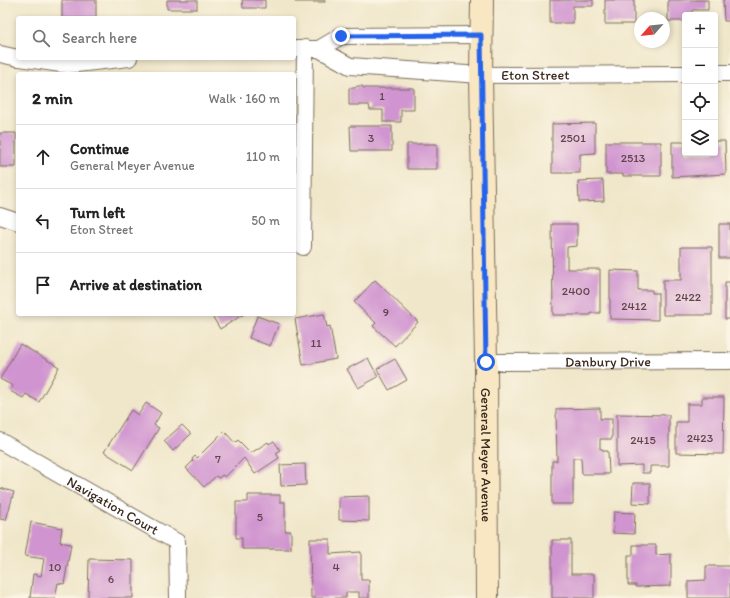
<!DOCTYPE html>
<html lang="en">
<head>
<meta charset="utf-8">
<style>
	body { margin:0; font-family:Itim,sans-serif; background:#f6f6f6; color:#222 }
	.controls { position:absolute; right:12px; top:12px; display:grid; overflow:hidden; border-radius:4px; box-shadow:0 2px 6px #0003 }
	.controls button { width:36px; height:36px; display:grid; place-items:center; padding:0; border:0; border-bottom:1px solid #e0e0e0; background:#fff; color:#222; font:20px sans-serif }
	.compass { position:absolute; left:634px; top:12px; width:36px; height:36px; border-radius:50%; background:#fff; box-shadow:0 2px 6px #0003; rotate:243deg }
	.stop { position:absolute; width:12px; height:12px; margin:-9px; border:3px solid #2563eb; border-radius:50%; background:#fff }
	.stop.end { background:#2563eb; border-color:#fff; box-shadow:0 1px 4px #0008 }
	.list { margin:0; padding:0; list-style:none }
	h2 { display:flex; justify-content:space-between; align-items:center; height:52px; margin:0; padding:0 16px; font-size:17px }
	h2 small { font-size:13px; font-weight:400; color:#767676 }
	.list li { display:grid; grid-template-columns:26px 1fr auto; gap:12px; align-items:center; box-sizing:border-box; height:64px; padding:0 16px; border-top:1px solid #e0e0e0 }
	.list b { display:block; font-size:15px; white-space:nowrap }
	.list p { margin:0; font-size:13px; white-space:nowrap; color:#767676 }
	.list em { font-size:13px; font-style:normal; color:#767676 }
	.icon { flex:none; width:22px; height:22px; fill:none; stroke:currentColor; stroke-width:2; stroke-linecap:round; stroke-linejoin:round }
	.map { position:relative; flex:none; width:730px; height:598px; overflow:hidden }
	.search { position:absolute; background:#fff; box-shadow:0 2px 6px #0003; left:16px; top:16px; width:280px; height:44px; display:flex; align-items:center; gap:10px; box-sizing:border-box; padding:0 14px; border-radius:4px; color:#767676; font-size:15px }
	.panel { position:absolute; background:#fff; box-shadow:0 2px 6px #0003; left:16px; top:72px; width:280px; height:244px; border-radius:4px }
	.map>svg:first-child { display:block }
	.building { fill:#d094d0 }
	.lines { fill:none; stroke-linecap:round; stroke-linejoin:round }
	.minor-casing { stroke:#7a6c5a; stroke-width:18 }
	.secondary-casing { stroke:#7a6c5a; stroke-width:24 }
	.minor { stroke:#fff; stroke-width:16 }
	.secondary { stroke:#f9e7c3; stroke-width:22 }
	.route { stroke:#2563eb; stroke-width:5 }
	.labels { text-anchor:middle; stroke-width:3; stroke-linejoin:round; paint-order:stroke }
	.number-label { font-size:12px; fill:#60444a }
	.street-label { font-size:14px; fill:#3b2a1e; stroke:#fcf5e5 }
</style>
</head>
<body>
<div class="map">
<svg width="730" height="598" viewBox="0 0 730 598">
	<rect width="100%" height="100%" fill="#fcf5e5"/>
	<filter id="ink" filterUnits="userSpaceOnUse"><feTurbulence type="fractalNoise" baseFrequency=".025" numOctaves="2"/><feDisplacementMap in="SourceGraphic" scale="8" xChannelSelector="R" yChannelSelector="G"/><feConvolveMatrix kernelMatrix="1 2 1 2 8 2 1 2 1" color-interpolation-filters="sRGB"/></filter>
	<filter id="wash" filterUnits="userSpaceOnUse"><feTurbulence type="fractalNoise" baseFrequency=".012" numOctaves="4" result="noise"/><feDisplacementMap in="SourceGraphic" scale="16" xChannelSelector="R" yChannelSelector="G"/><feGaussianBlur stdDeviation="0.9" result="paint"/><feColorMatrix in="noise" values="0 0 0 0 0 0 0 0 0 0 0 0 0 0 0 0 0 1.4 0 .05"/><feComposite in="paint" operator="in"/></filter>
	<g filter="url(#wash)">
		<rect width="100%" height="100%" fill="#f0e7ca"/>
		<g id="blocks">
			<!-- building -->
			<path class="building" d="M 62,0 L 96,0 L 96,18 L 62,18 Z
				M 167,0 L 197,0 L 197,9 L 167,9 Z
				M 242,0 L 265,0 L 265,8 L 243,8 Z
				M 295,0 L 325,0 L 325,2 L 295,2 Z
				M 550,0 L 593,0 L 593,6 L 573,6 L 573,23 L 550,23 Z
				M 605,0 L 634,0 L 634,24 L 605,24 Z
				M 668,0 L 708,0 L 708,10 L 692,10 L 692,15 L 685,15 L 685,21 L 668,21 Z
				M 723,0 L 730,0 L 730,21 L 724,21 Z
				M 357,86 L 362,86 L 364,88 L 414,88 L 414,110 L 401,110 L 401,122 L 383,122 L 383,110 L 370,110 L 369,105 L 349,105 L 349,88 L 355,88 Z
				M 595,123 L 595,153 L 580,154 L 580,173 L 552,173 L 552,124 Z
				M 350,126 L 392,126 L 392,151 L 351,151 Z
				M 0,133 L 16,133 L 16,167 L 0,167 Z
				M 715,141 L 725,141 L 726,174 L 672,177 L 672,142 L 685,142 L 685,153 L 715,153 Z
				M 606,142 L 661,142 L 661,176 L 623,176 L 623,174 L 606,174 Z
				M 407,144 L 437,144 L 437,169 L 407,169 Z
				M 603,180 L 604,201 L 579,202 L 578,181 Z
				M 552,224 L 577,224 L 577,246 L 567,247 L 567,269 L 600,269 L 600,313 L 591,313 L 591,315 L 553,315 Z
				M 719,224 L 730,224 L 730,258 L 719,258 Z
				M 681,247 L 712,247 L 712,315 L 663,315 L 663,280 L 681,280 Z
				M 610,270 L 638,271 L 638,290 L 652,290 L 652,293 L 658,293 L 658,320 L 610,319 Z
				M 375,280 L 418,322 L 395,346 L 373,326 L 376,323 L 354,302 Z
				M 725,282 L 730,282 L 730,319 L 725,319 Z
				M 211,314 L 244,314 L 220,329 Z
				M 324,314 L 327,327 L 330,326 L 336,359 L 303,365 L 295,319 Z
				M 257,316 L 279,324 L 270,346 L 249,338 Z
				M 20,344 L 59,367 L 39,402 L 26,394 L 23,398 L 10,391 L 13,386 L 0,379 Z
				M 368,358 L 378,377 L 358,388 L 347,369 Z
				M 395,359 L 407,380 L 389,390 L 377,369 Z
				M 702,397 L 724,397 L 723,454 L 676,453 L 676,422 L 687,422 L 687,404 L 702,404 Z
				M 146,403 L 161,413 L 154,425 L 159,428 L 133,470 L 104,452 L 131,410 L 138,415 Z
				M 600,408 L 600,419 L 612,419 L 612,439 L 600,439 L 600,449 L 603,449 L 603,451 L 608,451 L 609,474 L 582,474 L 581,458 L 573,458 L 573,504 L 552,504 L 552,461 L 557,461 L 556,409 Z
				M 617,414 L 669,415 L 669,466 L 650,466 L 650,473 L 642,473 L 642,465 L 617,466 Z
				M 182,425 L 191,434 L 173,451 L 164,441 Z
				M 224,431 L 235,443 L 238,440 L 251,453 L 268,442 L 269,444 L 274,441 L 280,450 L 276,453 L 279,458 L 255,474 L 244,458 L 225,477 L 222,475 L 219,478 L 216,476 L 204,487 L 186,468 L 193,461 L 192,459 L 195,456 L 197,458 Z
				M 305,464 L 306,485 L 281,486 L 280,465 Z
				M 633,483 L 650,483 L 650,504 L 632,503 Z
				M 0,488 L 14,492 L 6,520 L 0,519 Z
				M 248,495 L 280,495 L 280,502 L 285,502 L 285,531 L 291,531 L 291,549 L 242,549 L 242,538 L 236,538 L 236,502 L 248,502 Z
				M 369,496 L 369,521 L 339,520 L 339,497 Z
				M 614,512 L 635,513 L 634,534 L 613,533 Z
				M 31,522 L 62,528 L 60,542 L 71,544 L 64,584 L 58,583 L 55,598 L 30,598 L 33,574 L 41,576 L 44,559 L 25,556 Z
				M 310,539 L 330,539 L 330,554 L 361,552 L 361,580 L 369,580 L 369,598 L 359,598 L 359,592 L 346,592 L 346,598 L 311,598 Z
				M 552,540 L 571,540 L 571,574 L 594,574 L 594,598 L 552,598 Z
				M 633,545 L 656,545 L 656,555 L 671,554 L 671,586 L 636,587 L 636,585 L 628,585 L 628,555 L 633,555 Z
				M 89,559 L 133,560 L 133,598 L 88,598 Z
				M 706,566 L 730,566 L 730,598 L 688,598 L 688,581 L 706,580 Z"/>
		</g>
	</g>
	<g filter="url(#ink)">
		<use href="#blocks" fill-opacity="0" stroke="#7a6c5a" stroke-width="1"/>
		<g class="lines">
			<defs>
				<g id="minor">
					<path id="s1" d="M 294,49 L 319,49 L 350,66 L 481,75 L 685,74"/>
					<path d="M 319,49 L 341,36 L 481,35"/>
					<path d="M 0,54 L 18,58"/>
					<path d="M 20,58 L 68,65 L 129,58"/>
					<path d="M 715,73 L 730,73"/>
					<path d="M 0,216 L 18,222"/>
					<path d="M 303,247 L 305,48"/>
					<path id="s2" d="M 486,362 L 730,361"/>
					<path id="s3" d="M 0,441 L 177,542 L 178,598"/>
				</g>
				<g id="secondary">
					<path id="s4" d="M 482,0 L 481,75 L 486,362 L 487,598"/>
				</g>
			</defs>
			<!-- minor casing -->
			<use href="#minor" class="minor-casing"/>
			<!-- secondary casing -->
			<use href="#secondary" class="secondary-casing"/>
			<!-- minor -->
			<use href="#minor" class="minor"/>
			<!-- secondary -->
			<use href="#secondary" class="secondary"/>
		</g>
	</g>
	<g class="lines" filter="url(#ink)">
		<!-- route -->
		<path class="route" d="M 341,36 L 481,35 L 486,362"/>
	</g>
	<g class="labels">
		<!-- number labels -->
		<g class="number-label">
			<text x="382" y="100">1</text>
			<text x="371" y="142">3</text>
			<text x="573" y="142">2501</text>
			<text x="633" y="162">2513</text>
			<text x="576" y="295">2400</text>
			<text x="688" y="301">2422</text>
			<text x="634" y="310">2412</text>
			<text x="386" y="316">9</text>
			<text x="316" y="347">11</text>
			<text x="700" y="442">2423</text>
			<text x="643" y="444">2415</text>
			<text x="218" y="463">7</text>
			<text x="260" y="521">5</text>
			<text x="55" y="571">10</text>
			<text x="336" y="571">4</text>
			<text x="111" y="583">6</text>
		</g>
		<!-- street labels -->
		<g class="street-label">
			<text dy="5" stroke="none"><textPath href="#s1" startOffset="246">Eton Street</textPath></text>
			<text dy="5" stroke="none"><textPath href="#s2" startOffset="122">Danbury Drive</textPath></text>
			<text dy="5" stroke="none"><textPath href="#s4" startOffset="455">General Meyer Avenue</textPath></text>
			<text dy="5" stroke="none"><textPath href="#s3" startOffset="130">Navigation Court</textPath></text>
		</g>
	</g>
</svg>
<div class="controls">
<button>+</button>
<button>−</button>
<button><svg class="icon" aria-label="locate" viewBox="0 0 24 24"><circle cx="12" cy="12" r="6"/><path d="M12 2v4M12 18v4M2 12h4M18 12h4"/></svg></button>
<button><svg class="icon" aria-label="layers" viewBox="0 0 24 24"><path d="M12 4l9 5-9 5-9-5zM3 14l9 5 9-5"/></svg></button>
</div>
<svg class="compass" viewBox="-18 -18 36 36"><path d="M0-13l5 13h-10z" fill="#e53935"/><path d="M0 13l5-13h-10z" fill="#767676"/></svg>
<div class="stop" style="left:486px;top:362px"></div>
<div class="stop end" style="left:341px;top:36px"></div>
<div class="search"><svg class="icon" aria-label="search" viewBox="0 0 24 24"><circle cx="10" cy="10" r="6"/><path d="M15 15l6 6"/></svg>Search here</div>
<section class="panel">
<h2>2 min<small>Walk · 160 m</small></h2>
<ul class="list">
<li><svg class="icon" aria-label="ahead" viewBox="0 0 24 24"><path d="M12 20V5M6 11l6-6 6 6"/></svg><div><b>Continue</b><p>General Meyer Avenue</p></div><em>110 m</em></li>
<li><svg class="icon" aria-label="left" viewBox="0 0 24 24"><path d="M17 20v-9H6M10 6l-5 5 5 5"/></svg><div><b>Turn left</b><p>Eton Street</p></div><em>50 m</em></li>
<li><svg class="icon" aria-label="arrive" viewBox="0 0 24 24"><path d="M6 21V4h12l-3 4 3 4H6"/></svg><div><b>Arrive at destination</b></div></li>
</ul>
</section>
</div>
</body>
</html>
